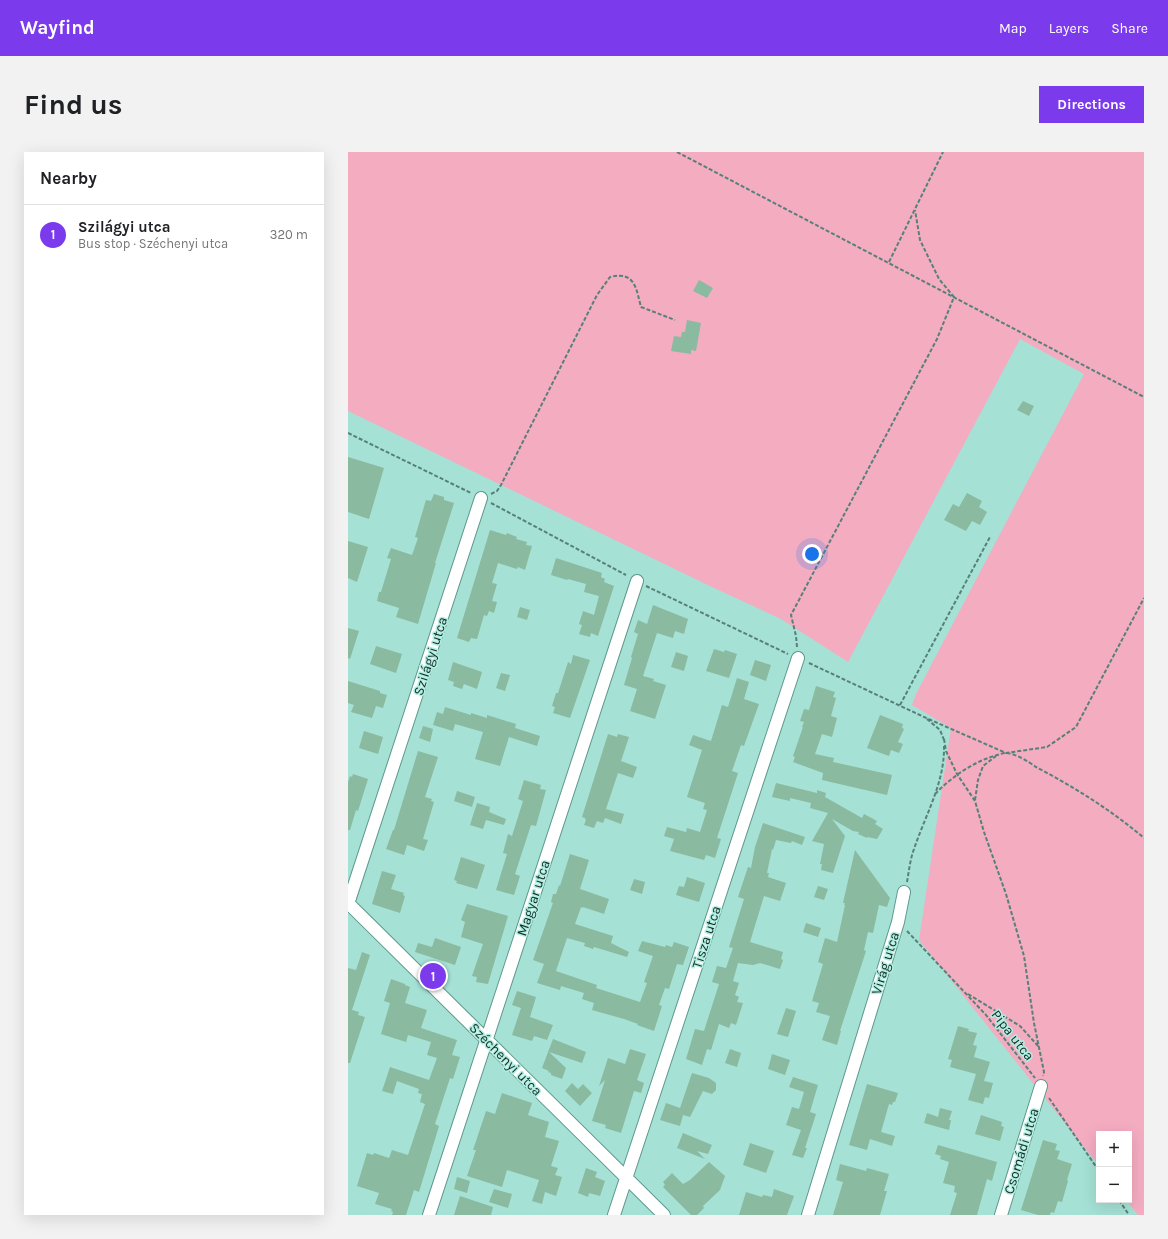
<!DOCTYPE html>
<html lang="en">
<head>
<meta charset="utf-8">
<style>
	body { margin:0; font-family:Karla,sans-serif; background:#f2f2f2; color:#202124 }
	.controls { position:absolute; right:12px; bottom:12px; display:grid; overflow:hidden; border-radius:0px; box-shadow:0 4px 16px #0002 }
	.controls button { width:36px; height:36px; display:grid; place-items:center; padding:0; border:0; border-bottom:1px solid #e0e0e0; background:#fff; color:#202124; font:20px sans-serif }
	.you { position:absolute; left:464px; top:402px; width:14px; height:14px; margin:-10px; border:3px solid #fff; border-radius:50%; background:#1a73e8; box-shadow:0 0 0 6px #1a73e833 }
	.badge { display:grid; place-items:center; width:26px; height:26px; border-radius:50%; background:#7c3aed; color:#fff; font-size:13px; font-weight:700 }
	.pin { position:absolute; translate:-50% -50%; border:2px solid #fff; box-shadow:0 1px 4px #0006 }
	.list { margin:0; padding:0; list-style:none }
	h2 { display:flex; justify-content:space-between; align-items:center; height:52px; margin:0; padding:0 16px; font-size:17px }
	h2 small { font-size:13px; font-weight:400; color:#757577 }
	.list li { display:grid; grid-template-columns:26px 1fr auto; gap:12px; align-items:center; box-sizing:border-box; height:60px; padding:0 16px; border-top:1px solid #e0e0e0 }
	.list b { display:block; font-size:15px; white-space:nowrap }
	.list p { margin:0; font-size:13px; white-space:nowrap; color:#757577 }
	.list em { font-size:13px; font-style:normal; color:#757577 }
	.map { position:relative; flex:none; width:796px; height:1063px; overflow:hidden; border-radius:0px }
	header { display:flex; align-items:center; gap:24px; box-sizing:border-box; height:56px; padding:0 20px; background:#7c3aed; color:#fff }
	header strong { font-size:19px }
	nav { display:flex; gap:22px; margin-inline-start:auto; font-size:14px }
	.intro { display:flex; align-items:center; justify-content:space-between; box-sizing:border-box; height:96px; padding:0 24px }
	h1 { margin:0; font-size:28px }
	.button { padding:10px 18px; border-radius:0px; background:#7c3aed; color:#fff; font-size:14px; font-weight:700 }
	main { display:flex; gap:24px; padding:0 24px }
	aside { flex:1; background:#fff; border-radius:0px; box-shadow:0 4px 16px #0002 }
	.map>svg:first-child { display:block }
	.green { fill:#f4acc1 }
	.building { fill:#8abaa0 }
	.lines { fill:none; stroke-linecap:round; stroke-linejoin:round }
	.minor-casing { stroke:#5e988d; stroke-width:14 }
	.path { stroke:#588079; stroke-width:2; stroke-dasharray:4 2; stroke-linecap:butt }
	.minor { stroke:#fff; stroke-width:12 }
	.labels { text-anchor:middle; stroke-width:3; stroke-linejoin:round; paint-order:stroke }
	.street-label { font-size:14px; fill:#142c28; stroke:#b2efe2 }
</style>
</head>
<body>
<header>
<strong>Wayfind</strong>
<nav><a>Map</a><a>Layers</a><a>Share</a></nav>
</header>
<div class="intro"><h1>Find us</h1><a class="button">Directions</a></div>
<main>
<aside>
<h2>Nearby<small></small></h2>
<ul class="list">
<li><span class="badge">1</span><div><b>Szilágyi utca</b><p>Bus stop · Széchenyi utca</p></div><em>320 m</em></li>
</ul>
</aside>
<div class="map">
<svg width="796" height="1063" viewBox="0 0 796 1063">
	<rect width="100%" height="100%" fill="#a5e1d5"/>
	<!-- green -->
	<path class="green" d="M 0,0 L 796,0 L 796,1063 L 790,1063 L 778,1048 L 781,1048 L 781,982 L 751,982 L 751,1014 L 571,788 L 603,576 L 564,553 L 568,542 L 736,222 L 672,187 L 500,510 L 433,467 L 364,435 L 0,259 Z"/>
	<!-- building -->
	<path class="building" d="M 351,128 L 365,136 L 359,146 L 345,139 Z
		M 339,168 L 353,171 L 348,199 L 343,198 L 343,202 L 323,199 L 326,184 L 333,185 L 334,180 L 337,180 Z
		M 675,249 L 686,254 L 681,264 L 669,258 Z
		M 0,305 L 36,316 L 21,367 L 0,360 Z
		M 619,341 L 634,349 L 631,355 L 639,360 L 632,373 L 624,369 L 618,379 L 596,368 L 605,352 L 611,355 Z
		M 86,342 L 96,345 L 96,348 L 106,351 L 87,411 L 88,411 L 70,472 L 48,465 L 51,456 L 29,449 L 31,440 L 33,440 L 43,407 L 39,406 L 43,396 L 64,403 L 70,386 L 67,385 L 78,348 L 83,349 Z
		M 142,378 L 158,383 L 159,381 L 169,385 L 168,387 L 179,390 L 178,393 L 184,394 L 177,418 L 170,415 L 169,417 L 150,411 L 144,431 L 149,432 L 144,449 L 149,450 L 146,461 L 141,459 L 139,464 L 136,463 L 129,487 L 123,486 L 121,490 L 109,486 Z
		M 0,389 L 20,395 L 9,430 L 0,426 Z
		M 208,406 L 254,421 L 253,425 L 257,427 L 256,430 L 266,434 L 250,484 L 243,481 L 242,485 L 231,482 L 234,473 L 231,472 L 235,459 L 246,463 L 251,444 L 236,440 L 238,432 L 220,427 L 219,428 L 203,423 Z
		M 305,453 L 340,467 L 336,482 L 327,479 L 325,486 L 309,481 L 295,524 L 306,527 L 305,529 L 318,533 L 307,567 L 282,559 L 289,537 L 276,533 L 284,506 L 283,505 L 290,482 L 286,480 L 290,468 L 299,472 Z
		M 172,455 L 182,458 L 179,468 L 169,465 Z
		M 0,476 L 11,479 L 2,507 L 0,506 Z
		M 28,494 L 54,502 L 48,521 L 22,512 Z
		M 366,497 L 376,500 L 377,498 L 389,502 L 381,526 L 358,519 Z
		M 328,500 L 340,504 L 336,519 L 323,515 Z
		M 225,503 L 242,508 L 222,566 L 205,561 L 207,555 L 204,554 L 208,541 L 210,541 L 220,510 L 223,512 Z
		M 407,508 L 423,513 L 418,529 L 402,523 Z
		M 105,510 L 134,520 L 129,537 L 116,532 L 114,537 L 105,534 L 106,530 L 100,528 Z
		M 153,521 L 162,523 L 157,539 L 148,536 Z
		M 389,526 L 401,530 L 396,547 L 411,552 L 396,594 L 393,593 L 384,619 L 390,621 L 369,686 L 373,687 L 367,706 L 358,703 L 356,708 L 322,699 L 326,687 L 316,684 L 319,675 L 338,680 L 339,676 L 352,680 L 359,658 L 355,657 L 357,651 L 339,645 L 354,598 L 341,593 L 345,583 L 363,589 L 374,553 L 380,555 Z
		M 0,529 L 32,539 L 32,541 L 39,543 L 35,556 L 28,554 L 24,566 L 3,560 L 6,553 L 0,551 Z
		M 468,534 L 487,540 L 485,545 L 488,546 L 483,564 L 489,566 L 484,585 L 474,582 L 467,602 L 486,606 L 485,610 L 544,623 L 539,643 L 474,628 L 475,621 L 445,610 L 447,605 L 445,604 L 455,575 L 454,575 L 456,570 L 452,569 L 456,557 L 461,558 Z
		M 97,555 L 123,563 L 123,561 L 139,566 L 139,563 L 168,572 L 167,576 L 192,584 L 189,594 L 161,585 L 152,614 L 127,607 L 135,580 L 107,572 L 105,579 L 85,573 L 89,560 L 95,562 Z
		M 532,563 L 555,572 L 554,576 L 556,577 L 550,590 L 555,592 L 551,601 L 543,598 L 541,604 L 519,596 Z
		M 75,574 L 85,577 L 82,590 L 71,586 Z
		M 16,579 L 35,585 L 30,602 L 11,596 Z
		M 260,582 L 269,585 L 270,582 L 281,585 L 273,609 L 289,615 L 285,626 L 270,621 L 258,657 L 276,662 L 273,672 L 257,666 L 255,671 L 249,669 L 246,676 L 236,673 L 238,668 L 237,667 L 237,666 L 234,665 Z
		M 70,599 L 90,605 L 77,645 L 84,647 L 83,649 L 86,650 L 75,687 L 80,688 L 76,699 L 59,693 L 56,703 L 38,697 L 45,678 L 46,678 Z
		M 5,622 L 20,627 L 10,659 L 8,658 L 2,678 L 0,678 L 0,630 L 2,624 L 4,625 Z
		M 176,628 L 193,633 L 192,637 L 198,638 L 188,674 L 183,673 L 167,722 L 172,724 L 166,743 L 148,738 L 159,702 L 155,701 L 160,682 L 164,684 L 175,649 L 170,647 Z
		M 428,631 L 469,641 L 469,638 L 478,641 L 477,645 L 514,666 L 516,662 L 529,669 L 527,672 L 535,677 L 529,687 L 519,685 L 519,686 L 510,682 L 511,680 L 505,679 L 484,667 L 497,684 L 485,721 L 473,718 L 474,712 L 472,712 L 476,692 L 464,689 L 480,661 L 462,656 L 463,651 L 442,646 L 442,649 L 424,645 Z
		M 109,639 L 127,645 L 124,655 L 106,649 Z
		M 129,651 L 142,655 L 141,660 L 158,667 L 156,673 L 138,668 L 135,677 L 122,673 Z
		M 415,671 L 457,685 L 454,693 L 444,689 L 443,691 L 428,688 L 425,698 L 424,697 L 419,721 L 421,721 L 420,725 L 438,731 L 432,749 L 416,744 L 402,790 L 435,800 L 433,807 L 435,808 L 432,817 L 412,811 L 405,813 L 390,811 L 385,829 L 391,831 L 387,843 L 391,845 L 389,850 L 395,851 L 388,873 L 383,871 L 381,876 L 371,872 L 363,898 L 359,897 L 354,913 L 338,907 L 347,877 L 356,879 L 371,832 L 364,830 L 369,814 L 378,816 L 385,796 L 381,795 L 396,747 L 390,745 L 400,715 L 403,716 L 407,695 Z
		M 507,698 L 542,746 L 539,755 L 531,753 L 525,781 L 520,780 L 516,798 L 518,799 L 492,879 L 493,879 L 489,893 L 474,888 L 482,864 L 468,860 L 471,851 L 464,849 L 475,812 L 470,810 L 477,786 L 489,790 L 497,753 L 496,753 L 497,751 L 495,751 Z
		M 222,702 L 241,708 L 232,737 L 261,747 L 256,762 L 235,755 L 235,756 L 233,755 L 227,772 L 265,784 L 263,791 L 281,800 L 279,805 L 246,795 L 245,797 L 236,794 L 237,791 L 219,786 L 208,819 L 249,833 L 248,836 L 292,850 L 299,831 L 296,830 L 305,804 L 290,799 L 294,789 L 317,795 L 318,793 L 324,795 L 326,790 L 341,795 L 335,813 L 329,812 L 321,837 L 317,836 L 311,853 L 314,854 L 306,879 L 289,873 L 290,872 L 276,867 L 244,858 L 246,851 L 234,847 L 236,841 L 213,834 L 212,838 L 189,831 L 196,812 L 185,808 L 205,751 L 203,750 L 205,742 L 208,742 L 211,733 L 212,734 Z
		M 113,705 L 137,713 L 129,737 L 108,731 L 109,729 L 106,728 Z
		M 34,719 L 48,723 L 43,737 L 56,741 L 55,743 L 57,744 L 52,761 L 24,752 Z
		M 339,725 L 357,731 L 351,750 L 328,743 L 331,734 L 336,735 Z
		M 286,727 L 297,730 L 294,742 L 282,738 Z
		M 470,734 L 480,737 L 476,748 L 466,745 Z
		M 119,752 L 160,764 L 140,832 L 128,830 L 129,825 L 124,824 L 135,792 L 113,785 L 117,770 L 113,768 Z
		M 458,771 L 473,776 L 470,785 L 455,780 Z
		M 87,786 L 113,795 L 107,813 L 67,800 L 70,791 L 84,795 Z
		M 14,800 L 22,803 L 4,858 L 11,860 L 10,863 L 17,865 L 2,911 L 0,911 L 0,816 L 8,818 Z
		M 43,827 L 57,832 L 57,833 L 62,835 L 57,851 L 79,858 L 73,876 L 109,888 L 104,903 L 112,905 L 105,927 L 102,926 L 87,972 L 91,974 L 71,1040 L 66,1038 L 58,1063 L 44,1063 L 45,1060 L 43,1059 L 44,1057 L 27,1052 L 31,1041 L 9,1034 L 19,1001 L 25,1003 L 26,1001 L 41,1006 L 44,998 L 60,1003 L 77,952 L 72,950 L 74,942 L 70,941 L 71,937 L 49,929 L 45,942 L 34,939 L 42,915 L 81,928 L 89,906 L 79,903 L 83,890 L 60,883 L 58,890 L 33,882 L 42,851 L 36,849 Z
		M 169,839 L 188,845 L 182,865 L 205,873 L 199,888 L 186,884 L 184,889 L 164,883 L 173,856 L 164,853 Z
		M 438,856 L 448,859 L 440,885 L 429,882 Z
		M 610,874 L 621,877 L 620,879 L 629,881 L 625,893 L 629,894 L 626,905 L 642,910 L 636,929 L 645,931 L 641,946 L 637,945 L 635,952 L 620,948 L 628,922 L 602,915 L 604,908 L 600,907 Z
		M 205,887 L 238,900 L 234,911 L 201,900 L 218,916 L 214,927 L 203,923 L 203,921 L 200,920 L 201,919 L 194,916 Z
		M 282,897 L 298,902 L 289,928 L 296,931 L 293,941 L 286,939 L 273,981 L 257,976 L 258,973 L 244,969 L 257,928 L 251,934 L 260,906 L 277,912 Z
		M 382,897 L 393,901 L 389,915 L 377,911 Z
		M 424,902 L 442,908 L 437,923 L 420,917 Z
		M 344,921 L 361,926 L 368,931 L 368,938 L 364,942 L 355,939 L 342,965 L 335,963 L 332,974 L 312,968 L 318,951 L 332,956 Z
		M 445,925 L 470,933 L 462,960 L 468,962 L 457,996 L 459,996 L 455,1006 L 444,1003 L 453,978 L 438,973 L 444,955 L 451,957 L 456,940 L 441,935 Z
		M 224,931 L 230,937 L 235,932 L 244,941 L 232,954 L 217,939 Z
		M 519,932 L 550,941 L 547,950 L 545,950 L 544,953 L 541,952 L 533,980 L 547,984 L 544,994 L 522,987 L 519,998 L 501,993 Z
		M 154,941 L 184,951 L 180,963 L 201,970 L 197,985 L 211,989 L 203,1014 L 210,1016 L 207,1023 L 214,1025 L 208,1044 L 197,1040 L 194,1052 L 184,1049 L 191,1028 L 159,1018 L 154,1035 L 119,1024 L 128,998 L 125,998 L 138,959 L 147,962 Z
		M 592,956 L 604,959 L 601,968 L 603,968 L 601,978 L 576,971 L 579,961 L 590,965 Z
		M 633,963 L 654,970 L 653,974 L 656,975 L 652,989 L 627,982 Z
		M 335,981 L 364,993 L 360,1002 L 349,999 L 357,1007 L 329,996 Z
		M 695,988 L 709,992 L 707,998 L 712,999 L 709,1007 L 724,1012 L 719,1028 L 720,1029 L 714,1050 L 710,1049 L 706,1061 L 703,1060 L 702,1063 L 690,1063 L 673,1058 Z
		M 402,991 L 426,999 L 418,1021 L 395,1013 Z
		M 590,993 L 649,1010 L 644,1029 L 639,1027 L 629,1063 L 602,1063 L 609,1041 L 606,1040 L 607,1034 L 595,1031 L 601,1010 L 592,1007 L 593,1004 L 587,1002 Z
		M 361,1010 L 377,1024 L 372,1038 L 355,1054 L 356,1056 L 349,1063 L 343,1063 L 315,1035 L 317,1033 L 315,1030 L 324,1021 L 335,1032 L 342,1028 Z
		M 492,1012 L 518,1019 L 519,1016 L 541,1022 L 536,1039 L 539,1039 L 532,1063 L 485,1063 L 495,1030 L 488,1028 Z
		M 238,1016 L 249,1020 L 247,1025 L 257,1029 L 252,1044 L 241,1041 L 240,1045 L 230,1041 Z
		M 109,1025 L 122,1029 L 119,1041 L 106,1037 Z
		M 146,1037 L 164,1042 L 160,1056 L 141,1050 Z
		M 426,1037 L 446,1044 L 439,1063 L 391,1063 L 398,1040 L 414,1045 L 415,1043 L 424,1045 Z
		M 112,1044 L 145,1055 L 143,1063 L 106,1063 Z"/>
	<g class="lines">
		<defs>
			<path id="minor" d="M 0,751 L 316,1063
				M 0,752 L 133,346
				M 81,1063 L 289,429
				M 266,1063 L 450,506
				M 460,1063 L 550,770 L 556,740
				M 653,1063 L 693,934"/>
		</defs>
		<!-- minor casing -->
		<use href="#minor" class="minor-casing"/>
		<!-- path -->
		<path class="path" d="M 329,0 L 796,245
			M 541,110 L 595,0
			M 0,281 L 123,341
			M 143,342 L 149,339 L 153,333 L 249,143 L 262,125 C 287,119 288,136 293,155 L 327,168
			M 143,351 L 278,423
			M 298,434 L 440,502
			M 449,495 L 448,484 L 443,463 L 589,187 L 606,145 L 591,127 L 572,88 L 567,58
			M 461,511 L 576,565 L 658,601 L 699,595 L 728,575 L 796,446
			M 552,553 L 642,385
			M 579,567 L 592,578 L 596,588
			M 596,587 L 598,599 L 609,622 L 627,649 L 636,680 L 658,742 L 676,804 L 686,871 L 696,920 L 695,924
			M 587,642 C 604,625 623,611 646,604 C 650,603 654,601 658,601 C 667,601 681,610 688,615 C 726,635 763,658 796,686
			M 627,648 L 630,628 L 635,614 L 648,604
			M 559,730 C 561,719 562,708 566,697 C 577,664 597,630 596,594
			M 559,779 L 638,863 L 687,926
			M 620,842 L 672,874 L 691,895
			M 701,946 L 751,1019
			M 771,1048 L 781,1063"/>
		<!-- minor -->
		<use href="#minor" class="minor"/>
	</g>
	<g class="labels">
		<!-- street labels -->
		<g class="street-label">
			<text transform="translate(82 504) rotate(-72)" y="5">Szilágyi utca</text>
			<text transform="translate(185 746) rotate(-72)" y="5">Magyar utca</text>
			<text transform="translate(358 785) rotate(-72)" y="5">Tisza utca</text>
			<text transform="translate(537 811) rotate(-73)" y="5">Virág utca</text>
			<text transform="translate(665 883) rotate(52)" y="5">Pipa utca</text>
			<text transform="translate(158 907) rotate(45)" y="5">Széchenyi utca</text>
			<text transform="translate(673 999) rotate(-73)" y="5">Csomádi utca</text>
		</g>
	</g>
</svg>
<div class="controls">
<button>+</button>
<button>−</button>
</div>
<div class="you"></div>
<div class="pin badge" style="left:85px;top:824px">1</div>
</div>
</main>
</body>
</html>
